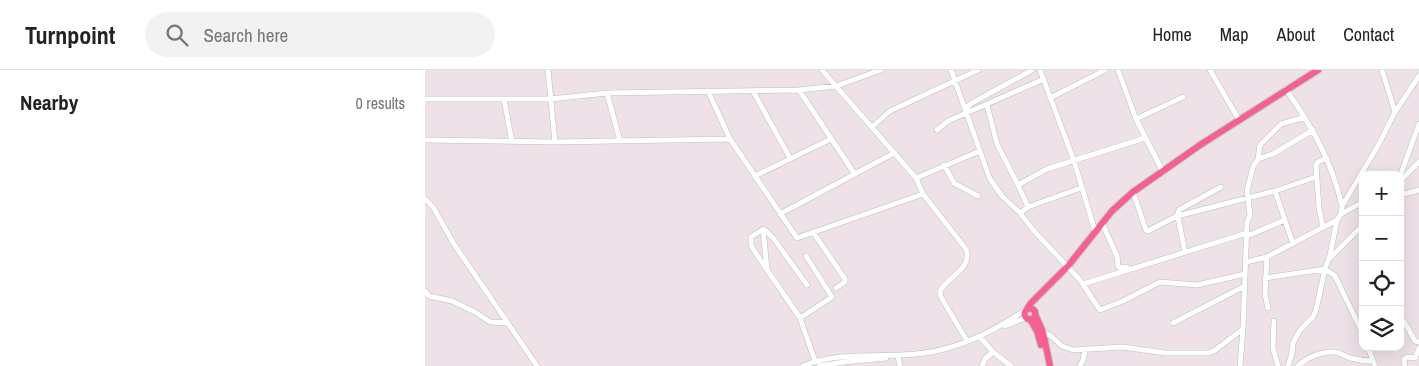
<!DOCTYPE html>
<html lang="en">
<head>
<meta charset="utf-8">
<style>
	body { margin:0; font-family:"Archivo Narrow",sans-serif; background:#f2f2f2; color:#222 }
	.controls { position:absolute; right:15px; bottom:15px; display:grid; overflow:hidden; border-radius:10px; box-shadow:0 5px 20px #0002 }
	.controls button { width:45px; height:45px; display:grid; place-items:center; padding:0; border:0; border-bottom:1px solid #e0e0e0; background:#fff; color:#222; font:25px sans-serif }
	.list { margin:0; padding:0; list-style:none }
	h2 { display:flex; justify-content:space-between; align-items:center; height:65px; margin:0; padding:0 20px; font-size:21px }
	h2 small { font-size:16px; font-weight:400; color:#767676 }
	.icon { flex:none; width:28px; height:28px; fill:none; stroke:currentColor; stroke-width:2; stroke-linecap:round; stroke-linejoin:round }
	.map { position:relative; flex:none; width:994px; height:296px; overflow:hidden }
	header { display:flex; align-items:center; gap:30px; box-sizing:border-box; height:70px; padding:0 25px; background:#fff; border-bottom:1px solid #e0e0e0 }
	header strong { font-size:24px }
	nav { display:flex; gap:28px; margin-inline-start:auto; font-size:18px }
	.search { width:350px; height:45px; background:#f2f2f2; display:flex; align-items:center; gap:12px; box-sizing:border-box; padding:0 18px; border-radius:28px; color:#767676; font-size:19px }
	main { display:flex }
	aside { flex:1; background:#fff }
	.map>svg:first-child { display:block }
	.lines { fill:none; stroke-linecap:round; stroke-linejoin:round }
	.minor-casing { stroke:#b4c1be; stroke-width:6 }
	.major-casing { stroke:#c4c4c4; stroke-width:8 }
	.minor { stroke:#fff; stroke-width:5 }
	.major { stroke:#f56090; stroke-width:6 }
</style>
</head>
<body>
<header>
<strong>Turnpoint</strong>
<div class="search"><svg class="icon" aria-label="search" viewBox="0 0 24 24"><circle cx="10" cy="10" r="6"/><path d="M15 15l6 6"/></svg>Search here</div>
<nav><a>Home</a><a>Map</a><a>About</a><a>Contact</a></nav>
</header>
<main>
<aside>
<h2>Nearby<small>0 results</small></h2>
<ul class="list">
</ul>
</aside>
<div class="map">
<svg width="994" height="296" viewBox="0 0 994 296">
	<rect width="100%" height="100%" fill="#efe1e8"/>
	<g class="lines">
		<defs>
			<path id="minor" d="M 123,0 L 130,72
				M 397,0 L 491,108 L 498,124 L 541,179 C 548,199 523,206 515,221 L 516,227 L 542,271
				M 526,0 L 565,109 L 577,126 L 595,143 L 609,161 L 655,210 L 675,240 L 698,231 L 735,212 L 772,215 L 820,204
				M 615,0 L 649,91 L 670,161
				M 693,0 L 711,49 L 737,100
				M 785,0 L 814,50
				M 957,0 L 970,42
				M 861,19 C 888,59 906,89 917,136
				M 374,20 L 429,103
				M 283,21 L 305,69 L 372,168 L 498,124
				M 328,21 L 365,88
				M 182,23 L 195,71
				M 625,28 L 680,0
				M 0,29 L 125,29 L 182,23 L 374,20 L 411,16 L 456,0
				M 79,29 L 87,72
				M 562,35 L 572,74 L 593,115 L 603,137
				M 540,39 L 547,33 L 607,0
				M 711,49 L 758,27
				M 447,57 L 465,41 L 553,0
				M 512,60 L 523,51 L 619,9
				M 0,70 L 130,72 L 305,69
				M 833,89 L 848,84 L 888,60
				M 519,95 L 529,113 L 553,126
				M 330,106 L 406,69
				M 975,106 L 994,54
				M 491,108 L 555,81
				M 975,111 L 994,92
				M 593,115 L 622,99 L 720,68
				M 850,121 L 868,174
				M 708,122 L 721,160 L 723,161 L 752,146 L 850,121 L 891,107
				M 975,125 L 994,120
				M 0,129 L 8,137 L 29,174 L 112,296
				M 595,143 L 603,137 L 656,118
				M 355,144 L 469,83
				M 916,144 L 938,132
				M 752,146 L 754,140 L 796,117
				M 753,147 L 760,182
				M 677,153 L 692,186 L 693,196 L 695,198 L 702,197
				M 898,157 L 894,138 L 891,95 L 893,92 L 902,88
				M 338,159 L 342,199
				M 388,162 L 420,209 L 420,212 L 411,218
				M 822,166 L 860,150
				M 381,186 L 407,227 L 375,248 L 390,291
				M 842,187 L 840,224 L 843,238
				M 906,187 L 938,155
				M 821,192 L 842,187 L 912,150
				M 840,208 L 900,199 L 910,206 L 938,264
				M 658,214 L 822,163
				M 0,221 L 4,226 L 27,231 L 50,242 L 65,252 L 83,253
				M 975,247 C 982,254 985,263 990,271 L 994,272
				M 375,248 L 330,182 L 326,175 L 326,167 L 337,160 L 340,160 L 349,169 L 382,215
				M 849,251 L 848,278 L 853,296
				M 748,253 L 820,216
				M 580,256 L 600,248
				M 618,262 L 626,266 L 637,276 L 648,280 L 698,277 L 740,283 L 783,283 L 789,281 L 818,259
				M 556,268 L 568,282 L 586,296
				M 943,277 L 950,296
				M 473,287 L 475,296
				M 378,296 C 417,280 459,289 499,283 C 535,278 571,260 600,240
				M 394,296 L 419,292 L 461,288
				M 557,296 L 560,289 L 568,282
				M 655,296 L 658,290 L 660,280
				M 815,296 L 818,259 L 822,153 L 825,145 L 822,121 L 828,97 L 833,89 L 835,75 L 856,54 L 880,47
				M 863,296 L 867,283 L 868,273 L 875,260 L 888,247 L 891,240 L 900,199 L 905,185 L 912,150 L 916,144 L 917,136 L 954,74 L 970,42 L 994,6
				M 873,296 C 882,287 897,281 910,282 C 915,283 920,286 925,288 C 933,290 940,291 948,291
				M 980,296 L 979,289 L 982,287 L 990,288 L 994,278"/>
			<path id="major" d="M599.5 244a5.5 5.5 0 1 1 11 0a5.5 5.5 0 1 1-11 0Z
				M 602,239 L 606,233 L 643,196 L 687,141 L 708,122 L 775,75 L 893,0
				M 610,244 L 618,262 L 625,296
				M 605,249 L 612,261 L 616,275"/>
		</defs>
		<!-- minor casing -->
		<use href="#minor" class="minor-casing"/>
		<!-- major casing -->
		<use href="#major" class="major-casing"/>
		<!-- minor -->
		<use href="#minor" class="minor"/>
		<!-- major -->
		<use href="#major" class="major"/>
	</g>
</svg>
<div class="controls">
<button>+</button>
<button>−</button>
<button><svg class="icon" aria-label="locate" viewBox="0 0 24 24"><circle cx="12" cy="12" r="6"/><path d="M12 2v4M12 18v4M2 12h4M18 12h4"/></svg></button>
<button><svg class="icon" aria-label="layers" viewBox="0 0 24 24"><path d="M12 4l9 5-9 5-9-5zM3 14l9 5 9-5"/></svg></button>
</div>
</div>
</main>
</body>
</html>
